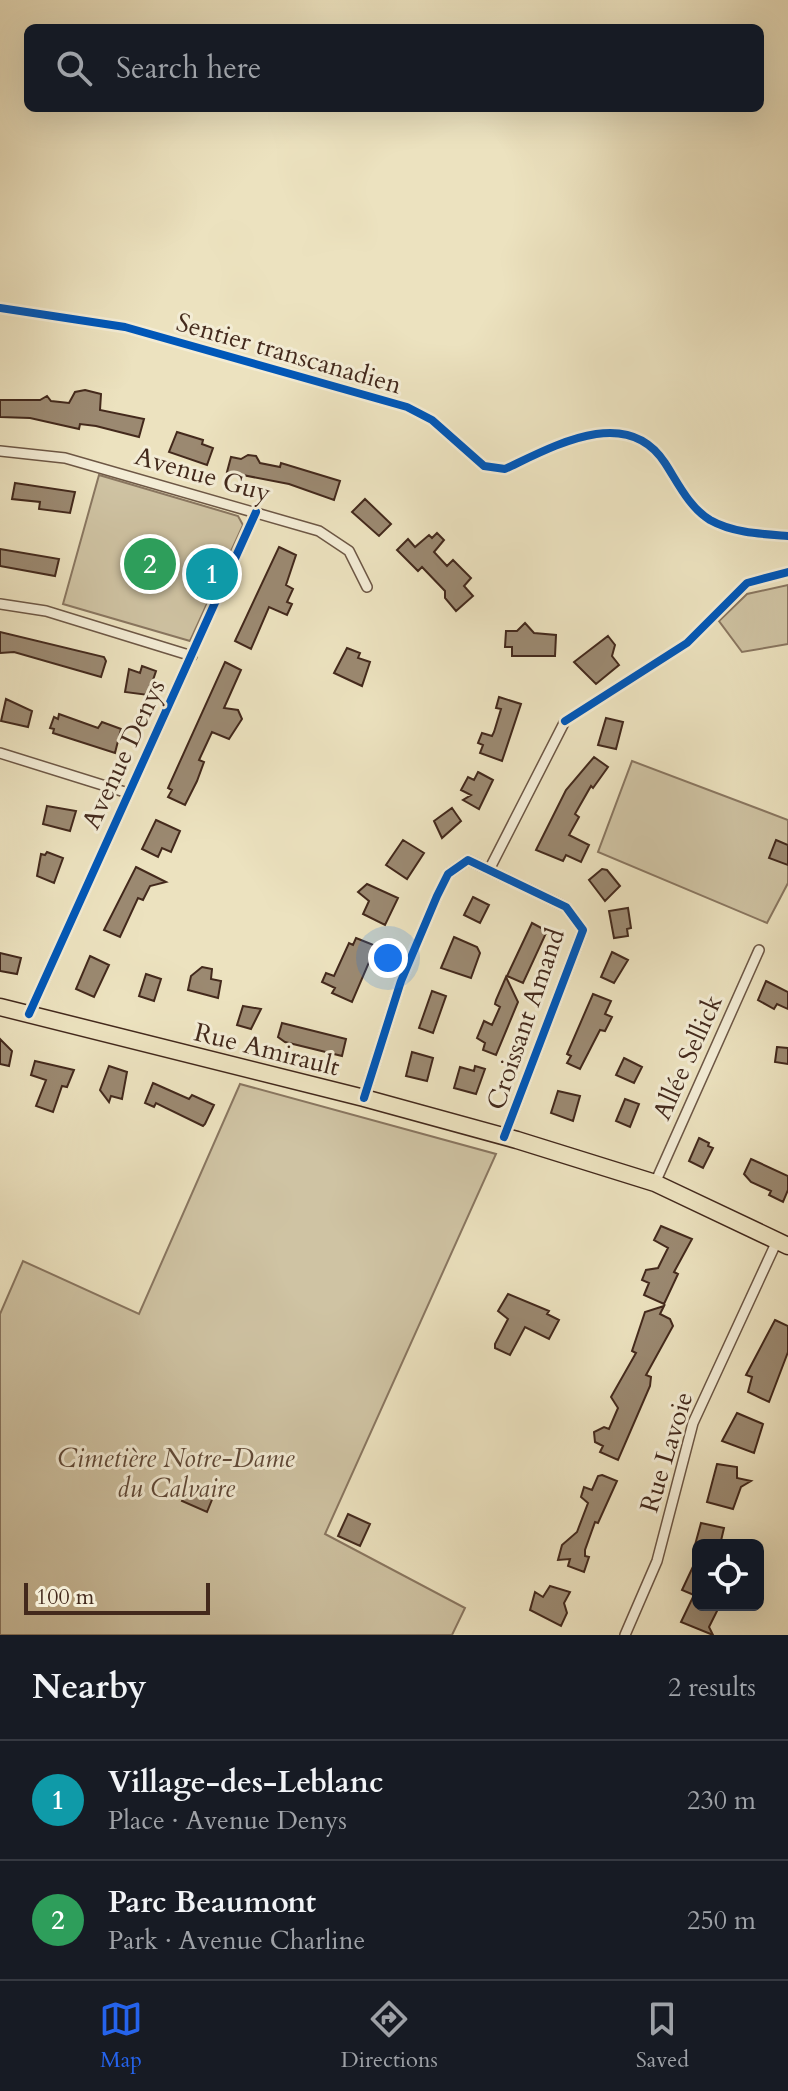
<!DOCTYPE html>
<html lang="en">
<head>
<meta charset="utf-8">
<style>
	body { margin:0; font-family:Cardo,serif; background:#20242c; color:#f1f3f6 }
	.controls { position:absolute; right:24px; bottom:24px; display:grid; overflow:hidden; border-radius:12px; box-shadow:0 8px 32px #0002 }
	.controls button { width:72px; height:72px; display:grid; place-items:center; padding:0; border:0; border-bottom:2px solid #363941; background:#171b24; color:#f1f3f6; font:40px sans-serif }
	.scale { position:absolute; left:24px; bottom:20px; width:186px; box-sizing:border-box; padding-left:8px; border:4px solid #43291c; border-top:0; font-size:22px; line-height:28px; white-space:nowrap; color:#43291c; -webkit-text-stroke:6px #f3ecd5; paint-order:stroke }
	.you { position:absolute; left:388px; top:958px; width:28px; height:28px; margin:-20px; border:6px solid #fff; border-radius:50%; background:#1a73e8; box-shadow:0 0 0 12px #1a73e833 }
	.badge { display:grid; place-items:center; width:52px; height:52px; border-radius:50%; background:#2563eb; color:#fff; font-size:26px; font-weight:700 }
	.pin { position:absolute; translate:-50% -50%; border:4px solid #fff; box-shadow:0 2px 8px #0006 }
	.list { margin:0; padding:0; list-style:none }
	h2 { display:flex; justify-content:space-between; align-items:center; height:104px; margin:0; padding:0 32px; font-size:34px }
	h2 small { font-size:26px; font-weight:400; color:#9ea1a6 }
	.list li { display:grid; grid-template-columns:52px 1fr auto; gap:24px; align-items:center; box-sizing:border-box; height:120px; padding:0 32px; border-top:2px solid #363941 }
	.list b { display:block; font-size:30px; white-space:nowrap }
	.list p { margin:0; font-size:26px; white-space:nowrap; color:#9ea1a6 }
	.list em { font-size:26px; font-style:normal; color:#9ea1a6 }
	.icon { flex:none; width:44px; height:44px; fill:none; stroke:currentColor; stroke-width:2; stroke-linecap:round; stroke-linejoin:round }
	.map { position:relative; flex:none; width:788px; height:1635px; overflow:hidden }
	.search { position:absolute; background:#171b24; box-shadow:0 8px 32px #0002; left:24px; right:24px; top:24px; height:88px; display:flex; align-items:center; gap:20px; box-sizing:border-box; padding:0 28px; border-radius:12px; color:#9ea1a6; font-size:30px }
	.sheet { height:344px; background:#171b24 }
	nav { display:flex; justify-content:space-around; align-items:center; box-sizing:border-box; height:112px; border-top:2px solid #363941; background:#171b24; font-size:22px; color:#9ea1a6 }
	nav a { display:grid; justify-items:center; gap:4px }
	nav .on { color:#2563eb }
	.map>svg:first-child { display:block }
	.green { fill:#cfc3a3; stroke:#897660; stroke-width:2 }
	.building { fill:#9b8971; stroke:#43291c; stroke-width:2 }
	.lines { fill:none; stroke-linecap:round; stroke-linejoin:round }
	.minor-casing { stroke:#6d5745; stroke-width:12 }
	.primary-casing { stroke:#43291c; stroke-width:19 }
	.minor { stroke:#f3ecd5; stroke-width:9 }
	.primary { stroke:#ece2bf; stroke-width:16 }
	.cycleway-casing { stroke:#f3ecd5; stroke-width:13 }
	.cycleway { stroke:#0057b8; stroke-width:8 }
	.labels { text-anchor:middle; stroke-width:6; stroke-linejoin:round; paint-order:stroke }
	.street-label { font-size:26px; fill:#43291c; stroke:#f3ecd5 }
	.park-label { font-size:26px; font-style:italic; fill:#5f4837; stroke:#f3ecd5 }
</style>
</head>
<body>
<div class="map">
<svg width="788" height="1635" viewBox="0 0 788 1635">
	<rect width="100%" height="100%" fill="#ece2bf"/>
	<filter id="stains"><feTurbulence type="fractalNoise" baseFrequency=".0025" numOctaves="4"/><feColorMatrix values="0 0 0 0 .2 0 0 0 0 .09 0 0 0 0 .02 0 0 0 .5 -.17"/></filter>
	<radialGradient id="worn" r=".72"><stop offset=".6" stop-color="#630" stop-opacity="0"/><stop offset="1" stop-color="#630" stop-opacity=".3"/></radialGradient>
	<!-- green -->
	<path class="green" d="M 99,475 L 238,516 L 243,525 L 190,641 L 63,604 Z
		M 788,585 L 788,644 L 742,652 L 719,621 L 747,594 Z
		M 632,761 L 788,820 L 788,883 L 767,923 L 598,852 Z
		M 240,1084 L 496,1154 L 325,1534 L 465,1608 L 452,1635 L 0,1635 L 0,1314 L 23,1261 L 139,1314 Z"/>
	<!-- building -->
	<path class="building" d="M 85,390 L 101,394 L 100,410 L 144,419 L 139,437 L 96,426 L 80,424 L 79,429 L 30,418 L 0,417 L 0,400 L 40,400 L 47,396 L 51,401 L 69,403 L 75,392 Z
		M 177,432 L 203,440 L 202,444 L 213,448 L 207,465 L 169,452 Z
		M 248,455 L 256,456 L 260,463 L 280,467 L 281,463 L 340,481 L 334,500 L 289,484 L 227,472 L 231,457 L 241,459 Z
		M 15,483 L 75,492 L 70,513 L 39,509 L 40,502 L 12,499 Z
		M 365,499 L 391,524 L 379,536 L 352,512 Z
		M 437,533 L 444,540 L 434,552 L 447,566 L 453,560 L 471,578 L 464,586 L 473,596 L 456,611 L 445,598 L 445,591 L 422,567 L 418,571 L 397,550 L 408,539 L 415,547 L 429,535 L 432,538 Z
		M 279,547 L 296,555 L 286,585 L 293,589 L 287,602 L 292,604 L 287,615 L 269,607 L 251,649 L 235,641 Z
		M 0,549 L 59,559 L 55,576 L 0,566 Z
		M 525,623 L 534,633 L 556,635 L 555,656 L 512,656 L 512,647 L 505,647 L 506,631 L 517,631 Z
		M 0,632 L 104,657 L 106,661 L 101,677 L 14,652 L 0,653 Z
		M 608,636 L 615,645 L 612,656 L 619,665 L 596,684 L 574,662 Z
		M 347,648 L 360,653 L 358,658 L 370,662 L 362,686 L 334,673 Z
		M 225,662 L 241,670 L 224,708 L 238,710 L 242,719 L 229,739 L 212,732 L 199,760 L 204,762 L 197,781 L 185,805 L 168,797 L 172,790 L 168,788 Z
		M 142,666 L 156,671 L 148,695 L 125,692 L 129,669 L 140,673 Z
		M 499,697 L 521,704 L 502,761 L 480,753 L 483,745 L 478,743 L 482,733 L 492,736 L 494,732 L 501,709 L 496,708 Z
		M 6,699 L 32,711 L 28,727 L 1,721 Z
		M 59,714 L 98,728 L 102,722 L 121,729 L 115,753 L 53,733 L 54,729 L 50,728 L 54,717 L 58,719 Z
		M 606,718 L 623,722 L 616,749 L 598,745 Z
		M 594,757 L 608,767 L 593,788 L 591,786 L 575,814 L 579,817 L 569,835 L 589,845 L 581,862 L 566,855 L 563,861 L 536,850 L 566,790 Z
		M 478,772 L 493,780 L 479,809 L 463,800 L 471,795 L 461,790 L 468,777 L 474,780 Z
		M 47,806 L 76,811 L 70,831 L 43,824 Z
		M 452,808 L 461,821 L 442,838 L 434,821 Z
		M 156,820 L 180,831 L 171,852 L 162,848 L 158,857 L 142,849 Z
		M 403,840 L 424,853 L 407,879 L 386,865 Z
		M 776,840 L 788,845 L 788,865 L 769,858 Z
		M 47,852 L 63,858 L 54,883 L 37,876 L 41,854 L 45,855 Z
		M 136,867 L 166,882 L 150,886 L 143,900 L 138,898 L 120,937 L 104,930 Z
		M 602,869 L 607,870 L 620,886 L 605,901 L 589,880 Z
		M 367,884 L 398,898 L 385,925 L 363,914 L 369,901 L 358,892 Z
		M 473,897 L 489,905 L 480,923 L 464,915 Z
		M 628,908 L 631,928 L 627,929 L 628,936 L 614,938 L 609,911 Z
		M 532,923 L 547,931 L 523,983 L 507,976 Z
		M 454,937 L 477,947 L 480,953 L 471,978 L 441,968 Z
		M 356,938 L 376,946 L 352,1002 L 332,993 L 335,988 L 322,982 L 326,973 L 334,976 L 349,943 L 353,945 Z
		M 612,952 L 628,960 L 614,983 L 601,977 Z
		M 0,953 L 21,958 L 17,974 L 0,971 Z
		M 90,956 L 109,965 L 94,997 L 76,989 Z
		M 202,967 L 212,969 L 211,979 L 221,981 L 218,998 L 188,990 L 191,976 Z
		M 146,974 L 161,979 L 154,1001 L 139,996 Z
		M 506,977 L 518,1002 L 496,1055 L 483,1050 L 485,1043 L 477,1038 L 484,1021 L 492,1025 L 500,1007 L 495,1004 L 496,1000 Z
		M 766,981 L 788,992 L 788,1009 L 777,1004 L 774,1009 L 758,1000 Z
		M 432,991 L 446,996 L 433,1033 L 419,1028 Z
		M 593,994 L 611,1001 L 605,1014 L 612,1017 L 605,1031 L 600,1030 L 580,1069 L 567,1063 L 571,1056 L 567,1054 Z
		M 243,1006 L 261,1009 L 251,1029 L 237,1025 Z
		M 282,1023 L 346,1039 L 342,1056 L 285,1042 L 278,1037 Z
		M 0,1039 L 12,1051 L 9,1066 L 0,1064 Z
		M 777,1047 L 788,1048 L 788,1064 L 775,1062 Z
		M 412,1052 L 433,1058 L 427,1081 L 406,1076 Z
		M 624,1058 L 642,1067 L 634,1083 L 616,1075 Z
		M 35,1061 L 74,1070 L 67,1087 L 62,1086 L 53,1112 L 36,1106 L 46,1080 L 31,1075 Z
		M 109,1066 L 127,1072 L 122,1099 L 111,1096 L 109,1102 L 100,1090 Z
		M 475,1066 L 485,1069 L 476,1094 L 454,1088 L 460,1067 L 474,1071 Z
		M 153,1083 L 189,1099 L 192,1095 L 214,1105 L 205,1124 L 203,1126 L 156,1103 L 154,1107 L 145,1103 Z
		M 558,1091 L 580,1096 L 573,1121 L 551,1113 Z
		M 625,1099 L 639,1104 L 630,1127 L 616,1121 Z
		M 699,1138 L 709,1143 L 708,1146 L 713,1148 L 703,1168 L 689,1161 Z
		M 751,1159 L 788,1176 L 788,1190 L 783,1202 L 769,1195 L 771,1191 L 751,1182 L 744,1174 Z
		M 661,1226 L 692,1239 L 674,1272 L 678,1274 L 664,1304 L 644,1295 L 649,1283 L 642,1280 L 646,1270 L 658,1268 L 668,1248 L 654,1240 Z
		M 508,1294 L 549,1311 L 547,1314 L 559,1320 L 549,1339 L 525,1327 L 510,1355 L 495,1348 L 495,1344 L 508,1319 L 498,1311 Z
		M 664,1306 L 660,1314 L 670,1319 L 673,1326 L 646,1375 L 651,1377 L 650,1386 L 618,1460 L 600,1452 L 603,1446 L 595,1442 L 594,1432 L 604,1427 L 609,1429 L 618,1408 L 611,1397 L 636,1353 L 632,1351 L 645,1312 Z
		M 775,1320 L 788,1326 L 788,1352 L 769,1402 L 748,1392 L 752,1377 L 746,1375 Z
		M 737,1413 L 763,1424 L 754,1453 L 722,1441 Z
		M 717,1464 L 737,1467 L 737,1478 L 751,1481 L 741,1487 L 733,1509 L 707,1502 Z
		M 602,1475 L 617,1481 L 598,1523 L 595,1522 L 585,1550 L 585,1556 L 589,1557 L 584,1572 L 568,1566 L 570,1559 L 558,1560 L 562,1545 L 577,1532 L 588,1503 L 581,1497 L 584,1487 L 592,1490 L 598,1476 Z
		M 189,1486 L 213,1497 L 207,1512 L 182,1501 Z
		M 348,1514 L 370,1524 L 360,1546 L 338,1536 Z
		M 701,1523 L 724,1528 L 720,1545 L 695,1545 Z
		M 698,1556 L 698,1605 L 720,1605 L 709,1627 L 713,1635 L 681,1622 L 694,1595 L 682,1590 Z
		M 550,1586 L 570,1592 L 564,1603 L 567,1613 L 561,1626 L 530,1610 L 535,1592 L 543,1597 Z"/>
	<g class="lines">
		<defs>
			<path id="minor" d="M 0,451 L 65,458 L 319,531 L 349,551 L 367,587
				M 0,604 L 46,611 L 192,656
				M 0,753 L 128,793
				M 489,870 L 565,721
				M 29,1014 L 256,512
				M 364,1098 L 401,981 L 437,896 L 448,874 L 468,860 L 566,907 L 583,930 L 504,1137
				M 655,1183 L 759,950
				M 625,1635 L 657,1561 L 693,1423 L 777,1241"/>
			<path id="primary" d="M 0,1007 L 364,1098 L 517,1140 L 655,1183 L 788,1246"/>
		</defs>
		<!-- minor casing -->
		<use href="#minor" class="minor-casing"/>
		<!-- primary casing -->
		<use href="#primary" class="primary-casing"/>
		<!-- minor -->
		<use href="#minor" class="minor"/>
		<!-- primary -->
		<use href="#primary" class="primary"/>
		<defs>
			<path id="cycleway" d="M 0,308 L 125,327 L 407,407 L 432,420 L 484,466 L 505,469 C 554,446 627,404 665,463 C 678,483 689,507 710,520 C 733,533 762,534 788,536
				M 565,721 L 687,643 L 747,583 L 788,572
				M 29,1014 L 256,512
				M 364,1098 L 401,981 L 437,896 L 448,874 L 468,860 L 566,907 L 583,930 L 504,1137"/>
		</defs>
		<!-- cycleway casing -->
		<use href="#cycleway" class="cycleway-casing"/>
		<!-- cycleway -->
		<use href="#cycleway" class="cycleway"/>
	</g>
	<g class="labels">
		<!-- street labels -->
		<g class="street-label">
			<text transform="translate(289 353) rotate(16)" y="9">Sentier transcanadien</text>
			<text transform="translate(203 474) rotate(16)" y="9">Avenue Guy</text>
			<text transform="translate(123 754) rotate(-65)" y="9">Avenue Denys</text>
			<text transform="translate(525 1019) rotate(-71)" y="9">Croissant Amand</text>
			<text transform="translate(267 1049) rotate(14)" y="9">Rue Amirault</text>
			<text transform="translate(687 1057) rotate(-66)" y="9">Allée Sellick</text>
			<text transform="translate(666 1452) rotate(-73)" y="9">Rue Lavoie</text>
		</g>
		<!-- park labels -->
		<g class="park-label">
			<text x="176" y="1467">Cimetière Notre-Dame<tspan x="176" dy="30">du Calvaire</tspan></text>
		</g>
	</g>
	<rect width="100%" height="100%" filter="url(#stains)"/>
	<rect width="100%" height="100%" fill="url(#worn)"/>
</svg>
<div class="controls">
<button><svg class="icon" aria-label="locate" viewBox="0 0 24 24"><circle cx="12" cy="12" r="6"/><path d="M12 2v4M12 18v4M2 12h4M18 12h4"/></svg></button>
</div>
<div class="scale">100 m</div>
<div class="you"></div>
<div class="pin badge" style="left:212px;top:574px;background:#0f9aa8">1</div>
<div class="pin badge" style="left:150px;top:564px;background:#2e9e5b">2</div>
<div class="search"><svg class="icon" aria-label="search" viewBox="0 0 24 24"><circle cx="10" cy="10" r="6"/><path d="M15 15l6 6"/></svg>Search here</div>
</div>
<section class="sheet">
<h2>Nearby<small>2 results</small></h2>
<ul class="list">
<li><span class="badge" style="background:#0f9aa8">1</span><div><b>Village-des-Leblanc</b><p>Place · Avenue Denys</p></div><em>230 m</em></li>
<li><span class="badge" style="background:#2e9e5b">2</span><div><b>Parc Beaumont</b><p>Park · Avenue Charline</p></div><em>250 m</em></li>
</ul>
</section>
<nav>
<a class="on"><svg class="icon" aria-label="map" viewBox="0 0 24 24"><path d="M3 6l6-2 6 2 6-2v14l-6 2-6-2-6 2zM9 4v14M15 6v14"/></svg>Map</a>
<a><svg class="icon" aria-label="directions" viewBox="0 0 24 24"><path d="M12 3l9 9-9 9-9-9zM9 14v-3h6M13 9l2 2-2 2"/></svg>Directions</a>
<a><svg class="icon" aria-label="saved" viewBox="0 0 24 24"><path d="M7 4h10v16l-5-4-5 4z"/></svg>Saved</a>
</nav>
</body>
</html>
